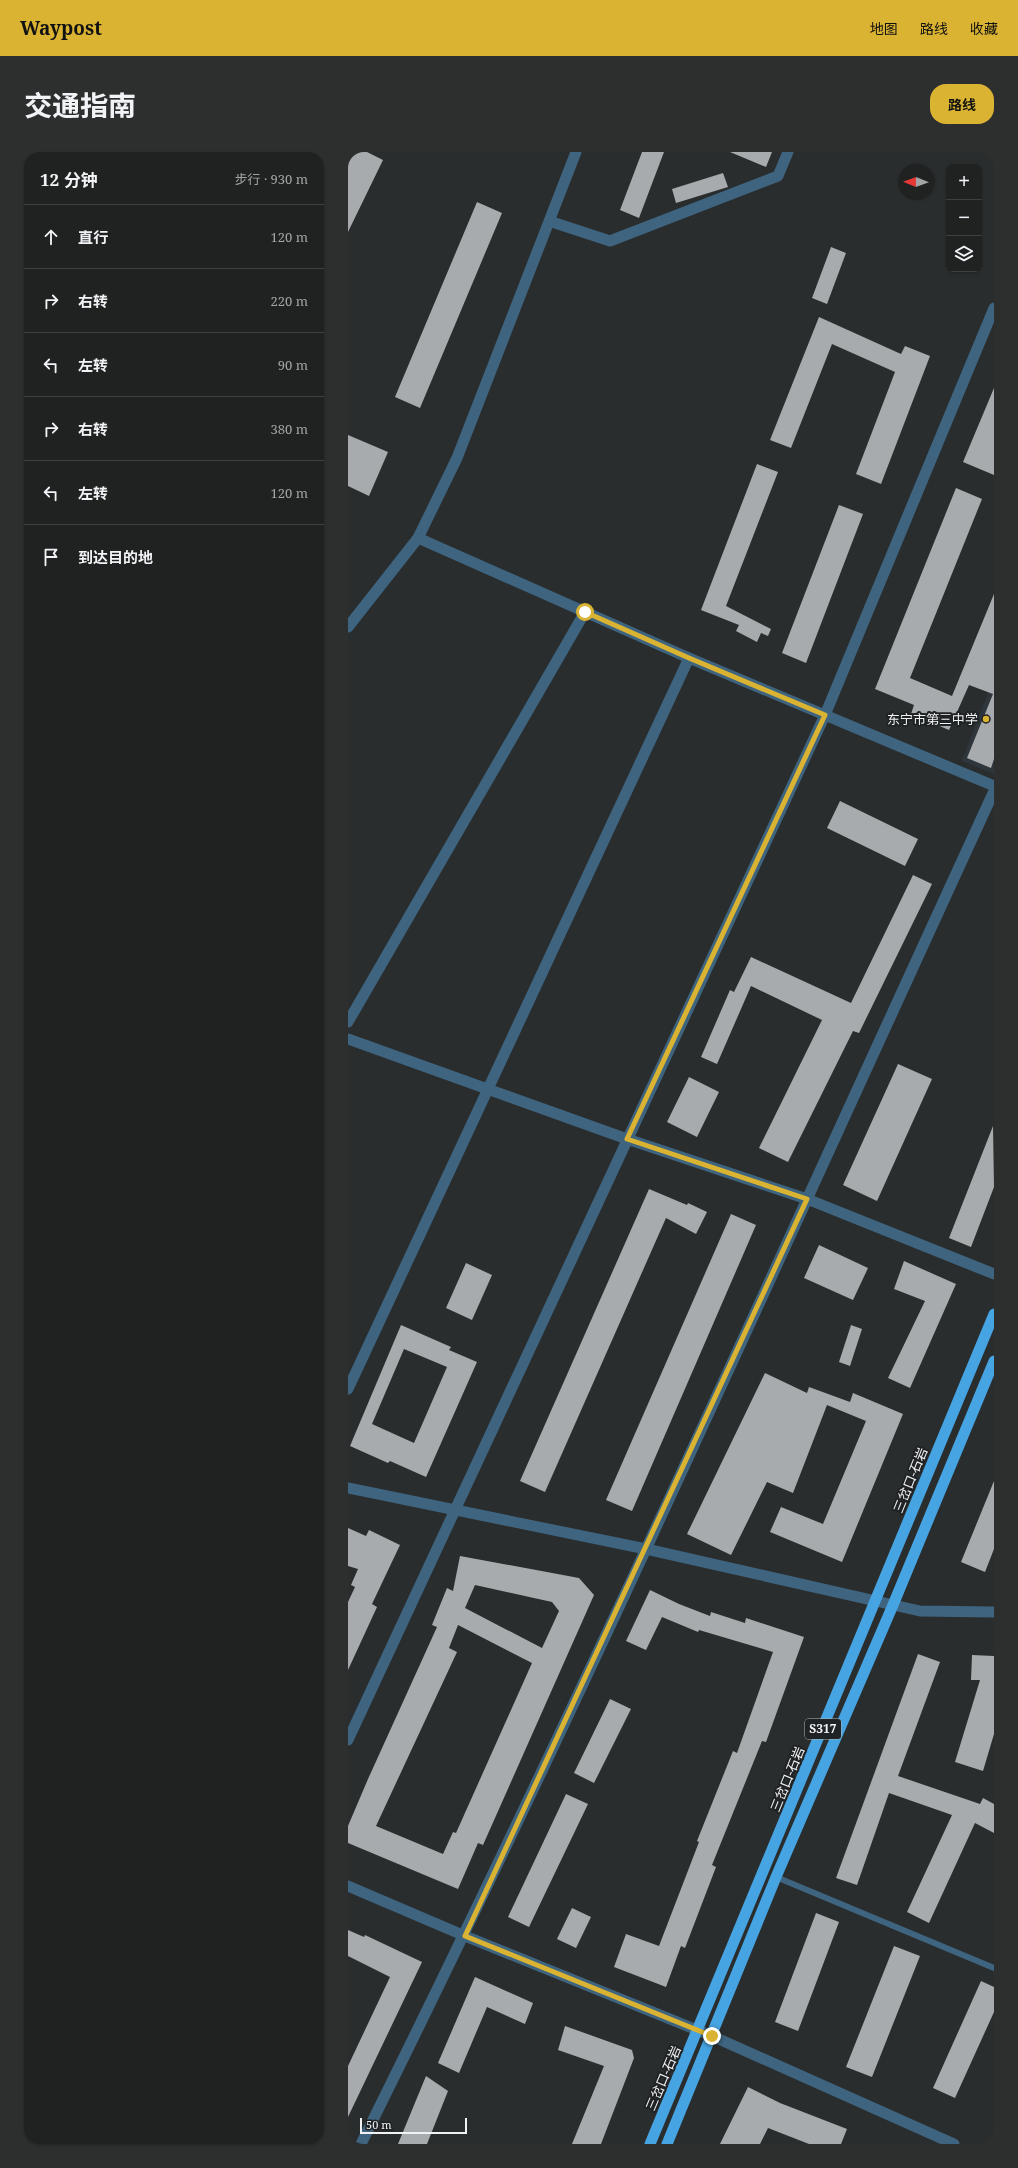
<!DOCTYPE html>
<html lang="zh">
<head>
<meta charset="utf-8">
<style>
	body { margin:0; font-family:"Noto Serif","Noto Sans SC",serif; background:#2d2f2f; color:#f1f3f6 }
	.controls { position:absolute; right:12px; top:12px; display:grid; overflow:hidden; border-radius:8px; box-shadow:0 1px 3px #0004 }
	.controls button { width:36px; height:36px; display:grid; place-items:center; padding:0; border:0; border-bottom:1px solid #3d3f40; background:#202222; color:#f1f3f6; font:20px sans-serif }
	.compass { position:absolute; left:550px; top:12px; width:36px; height:36px; border-radius:50%; background:#202222; box-shadow:0 1px 3px #0004; rotate:271deg }
	.scale { position:absolute; left:12px; bottom:10px; width:107px; box-sizing:border-box; padding-left:4px; border:2px solid #f1f2f4; border-top:0; font-size:11px; line-height:14px; white-space:nowrap; color:#f1f2f4; -webkit-text-stroke:3px #202325; paint-order:stroke }
	.stop { position:absolute; width:12px; height:12px; margin:-9px; border:3px solid #dab333; border-radius:50%; background:#fff }
	.stop.end { background:#dab333; border-color:#fff; box-shadow:0 1px 4px #0008 }
	.list { margin:0; padding:0; list-style:none }
	h2 { display:flex; justify-content:space-between; align-items:center; height:52px; margin:0; padding:0 16px; font-size:17px }
	h2 small { font-size:13px; font-weight:400; color:#a2a4a5 }
	.list li { display:grid; grid-template-columns:26px 1fr auto; gap:12px; align-items:center; box-sizing:border-box; height:64px; padding:0 16px; border-top:1px solid #3d3f40 }
	.list b { display:block; font-size:15px; white-space:nowrap }
	.list em { font-size:13px; font-style:normal; color:#a2a4a5 }
	.icon { flex:none; width:22px; height:22px; fill:none; stroke:currentColor; stroke-width:2; stroke-linecap:round; stroke-linejoin:round }
	.map { position:relative; flex:none; width:646px; height:1992px; overflow:hidden; border-radius:16px }
	header { display:flex; align-items:center; gap:24px; box-sizing:border-box; height:56px; padding:0 20px; background:#dab333; color:#111 }
	header strong { font-size:19px }
	nav { display:flex; gap:22px; margin-inline-start:auto; font-size:14px }
	.intro { display:flex; align-items:center; justify-content:space-between; box-sizing:border-box; height:96px; padding:0 24px }
	h1 { margin:0; font-size:28px }
	.button { padding:10px 18px; border-radius:16px; background:#dab333; color:#111; font-size:14px; font-weight:700 }
	main { display:flex; gap:24px; padding:0 24px }
	aside { flex:1; background:#202222; border-radius:16px; box-shadow:0 1px 3px #0004 }
	.map>svg:first-child { display:block }
	.built { fill:#2e363c }
	.building { fill:#a8abad; fill-rule:evenodd }
	.lines { fill:none; stroke-linecap:round; stroke-linejoin:round }
	.service { stroke:#3e647f; stroke-width:6 }
	.minor { stroke:#3e647f; stroke-width:11 }
	.tertiary { stroke:#3e647f; stroke-width:11 }
	.trunk { stroke:#46a4e2; stroke-width:11 }
	.route { stroke:#dab333; stroke-width:5 }
	.poi-dot { fill:#dab333; stroke:#202325; stroke-width:1.5 }
	.labels { text-anchor:middle; stroke-width:4; stroke-linejoin:round; paint-order:stroke }
	.shield { fill:#202325; stroke:#b2b4b6; stroke-width:1 }
	.shield-label { font-size:12px; font-weight:bold; fill:#f1f2f4 }
	.poi-label { font-size:13px; fill:#f1f2f4; stroke:#202325; text-anchor:end }
	.street-label { font-size:13px; fill:#f1f2f4; stroke:#202325 }
</style>
</head>
<body>
<header>
<strong>Waypost</strong>
<nav><a>地图</a><a>路线</a><a>收藏</a></nav>
</header>
<div class="intro"><h1>交通指南</h1><a class="button">路线</a></div>
<main>
<aside>
<h2>12 分钟<small>步行 · 930 m</small></h2>
<ul class="list">
<li><svg class="icon" aria-label="ahead" viewBox="0 0 24 24"><path d="M12 20V5M6 11l6-6 6 6"/></svg><div><b>直行</b></div><em>120 m</em></li>
<li><svg class="icon" aria-label="right" viewBox="0 0 24 24"><path d="M7 20v-9h11M14 6l5 5-5 5"/></svg><div><b>右转</b></div><em>220 m</em></li>
<li><svg class="icon" aria-label="left" viewBox="0 0 24 24"><path d="M17 20v-9H6M10 6l-5 5 5 5"/></svg><div><b>左转</b></div><em>90 m</em></li>
<li><svg class="icon" aria-label="right" viewBox="0 0 24 24"><path d="M7 20v-9h11M14 6l5 5-5 5"/></svg><div><b>右转</b></div><em>380 m</em></li>
<li><svg class="icon" aria-label="left" viewBox="0 0 24 24"><path d="M17 20v-9H6M10 6l-5 5 5 5"/></svg><div><b>左转</b></div><em>120 m</em></li>
<li><svg class="icon" aria-label="arrive" viewBox="0 0 24 24"><path d="M6 21V4h12l-3 4 3 4H6"/></svg><div><b>到达目的地</b></div></li>
</ul>
</aside>
<div class="map">
<svg width="646" height="1992" viewBox="0 0 646 1992">
	<rect width="100%" height="100%" fill="#2a2d2e"/>
	<!-- built -->
	<path class="built" d="M 646,525 L 646,622 L 614,609 Z"/>
	<!-- building -->
	<path class="building" d="M 3,0 L 19,0 L 35,8 L 0,80 L 0,7 Z
		M 294,0 L 316,0 L 291,66 L 272,58 Z
		M 382,0 L 424,0 L 418,15 Z
		M 375,21 L 380,35 L 328,51 L 324,37 Z
		M 129,50 L 154,61 L 72,256 L 47,245 Z
		M 483,95 L 498,101 L 479,152 L 464,146 Z
		M 471,165 L 553,202 L 557,194 L 582,204 L 533,332 L 508,322 L 547,220 L 484,192 L 443,296 L 422,288 Z
		M 646,236 L 646,323 L 615,310 Z
		M 0,283 L 40,300 L 21,344 L 0,334 Z
		M 409,312 L 430,320 L 378,454 L 423,477 L 420,484 L 413,481 L 409,490 L 388,479 L 391,473 L 353,458 Z
		M 608,336 L 634,347 L 562,526 L 604,544 L 646,442 L 646,607 L 643,616 L 619,606 L 645,542 L 621,533 L 601,578 L 563,562 L 566,553 L 527,537 Z
		M 491,353 L 515,362 L 458,511 L 434,501 Z
		M 492,649 L 570,687 L 557,714 L 479,676 Z
		M 565,723 L 584,732 L 511,881 L 505,879 L 440,1010 L 411,996 L 474,868 L 403,834 L 369,912 L 353,905 L 382,838 L 386,840 L 403,805 L 503,851 Z
		M 550,912 L 584,927 L 529,1049 L 495,1033 Z
		M 341,925 L 371,940 L 349,985 L 319,970 Z
		M 645,974 L 646,1035 L 623,1095 L 601,1086 Z
		M 301,1037 L 339,1053 L 340,1051 L 359,1060 L 348,1082 L 318,1066 L 197,1340 L 172,1329 Z
		M 383,1062 L 408,1073 L 284,1359 L 258,1348 Z
		M 471,1093 L 520,1116 L 505,1148 L 456,1126 Z
		M 556,1109 L 608,1132 L 562,1236 L 540,1226 L 577,1149 L 546,1137 Z
		M 118,1111 L 144,1123 L 124,1168 L 98,1156 Z
		M 53,1173 L 103,1195 L 101,1198 L 129,1210 L 78,1325 L 42,1309 L 40,1311 L 2,1294 ZM 56,1197 L 99,1215 L 66,1291 L 24,1272 Z
		M 503,1173 L 514,1177 L 502,1214 L 491,1210 Z
		M 417,1221 L 459,1241 L 461,1235 L 502,1250 L 505,1241 L 555,1262 L 494,1410 L 422,1380 L 433,1355 L 475,1372 L 518,1269 L 479,1253 L 445,1341 L 419,1330 L 383,1403 L 339,1382 Z
		M 646,1329 L 646,1397 L 637,1420 L 613,1410 Z
		M 0,1376 L 18,1384 L 21,1378 L 52,1393 L 24,1452 L 29,1455 L 0,1518 L 0,1450 L 7,1435 L 3,1433 L 10,1417 L 0,1414 Z
		M 112,1404 L 231,1426 L 246,1443 L 135,1693 L 130,1691 L 110,1737 L 0,1691 L 0,1674 L 20,1627 L 89,1475 L 84,1473 L 99,1436 L 105,1439 ZM 127,1433 L 204,1450 L 211,1459 L 194,1496 L 117,1456 ZM 110,1473 L 184,1511 L 108,1681 L 105,1680 L 95,1702 L 28,1674 L 109,1500 L 101,1496 Z
		M 302,1438 L 331,1452 L 362,1464 L 363,1460 L 397,1471 L 398,1466 L 456,1485 L 418,1590 L 414,1589 L 364,1713 L 368,1715 L 337,1796 L 333,1794 L 318,1835 L 266,1815 L 278,1782 L 311,1794 L 351,1690 L 349,1689 L 385,1599 L 389,1601 L 425,1500 L 351,1478 L 350,1480 L 314,1465 L 298,1498 L 278,1489 Z
		M 570,1502 L 592,1510 L 550,1624 L 632,1652 L 635,1646 L 646,1652 L 646,1681 L 627,1671 L 581,1771 L 559,1760 L 604,1663 L 541,1641 L 509,1733 L 488,1726 Z
		M 624,1503 L 646,1504 L 646,1582 L 635,1619 L 607,1610 L 632,1528 L 623,1528 Z
		M 262,1547 L 283,1557 L 246,1631 L 226,1621 Z
		M 218,1642 L 240,1652 L 181,1775 L 160,1765 Z
		M 224,1756 L 243,1765 L 228,1796 L 209,1787 Z
		M 468,1761 L 491,1770 L 450,1879 L 427,1870 Z
		M 0,1778 L 16,1785 L 17,1783 L 74,1810 L 0,1965 L 0,1914 L 42,1825 L 0,1804 Z
		M 546,1794 L 572,1804 L 524,1925 L 498,1915 Z
		M 127,1825 L 185,1851 L 177,1872 L 139,1855 L 111,1921 L 90,1911 Z
		M 633,1829 L 646,1835 L 646,1860 L 607,1946 L 585,1936 Z
		M 217,1874 L 284,1898 L 286,1906 L 253,1992 L 224,1992 L 256,1914 L 210,1898 Z
		M 78,1924 L 100,1939 L 79,1992 L 50,1992 Z
		M 400,1935 L 432,1951 L 499,1977 L 493,1992 L 461,1992 L 420,1976 L 412,1992 L 372,1992 Z"/>
	<g class="lines">
		<!-- service -->
		<path class="service" d="M 428,1725 L 646,1816"/>
		<!-- minor -->
		<path class="minor" d="M 201,69 L 262,89 L 430,24 L 440,0
			M 0,475 L 70,386 L 109,306 L 228,0
			M 0,870 L 237,460
			M 0,887 L 279,987 L 459,1047 L 646,1122
			M 0,1237 L 341,506
			M 0,1588 L 477,563 L 646,156
			M 0,1734 L 117,1784 L 364,1884 L 606,1992
			M 13,1992 C 235,1546 438,1091 646,639"/>
		<!-- tertiary -->
		<path class="tertiary" d="M 70,386 L 341,506 L 646,634
			M 0,1336 L 298,1397 L 572,1459 L 646,1460"/>
		<!-- trunk -->
		<path class="trunk" d="M 302,1992 L 646,1162
			M 319,1992 L 428,1725 L 545,1453 L 646,1209"/>
	</g>
	<g class="lines">
		<!-- route -->
		<path class="route" d="M 237,460 L 341,506 L 477,563 L 279,987 L 459,1047 L 117,1784 L 364,1884"/>
	</g>
	<!-- markers -->
	<circle class="poi-dot" cx="638" cy="567" r="4"/>
	<g class="labels">
		<!-- shield labels -->
		<rect class="shield" x="457" y="1567" width="36" height="20" rx="3"/>
		<g class="shield-label">
			<text x="475" y="1581">S317</text>
		</g>
		<!-- poi labels -->
		<g class="poi-label">
			<text x="630" y="572">东宁市第三中学</text>
		</g>
		<!-- street labels -->
		<g class="street-label">
			<text transform="translate(562 1328) rotate(-68)" y="5">三岔口-石岩</text>
			<text transform="translate(439 1627) rotate(-68)" y="5">三岔口-石岩</text>
			<text transform="translate(315 1926) rotate(-67)" y="5">三岔口-石岩</text>
		</g>
	</g>
</svg>
<div class="controls">
<button>+</button>
<button>−</button>
<button><svg class="icon" aria-label="layers" viewBox="0 0 24 24"><path d="M12 4l9 5-9 5-9-5zM3 14l9 5 9-5"/></svg></button>
</div>
<svg class="compass" viewBox="-18 -18 36 36"><path d="M0-13l5 13h-10z" fill="#e53935"/><path d="M0 13l5-13h-10z" fill="#a2a4a5"/></svg>
<div class="scale">50 m</div>
<div class="stop" style="left:237px;top:460px"></div>
<div class="stop end" style="left:364px;top:1884px"></div>
</div>
</main>
</body>
</html>
